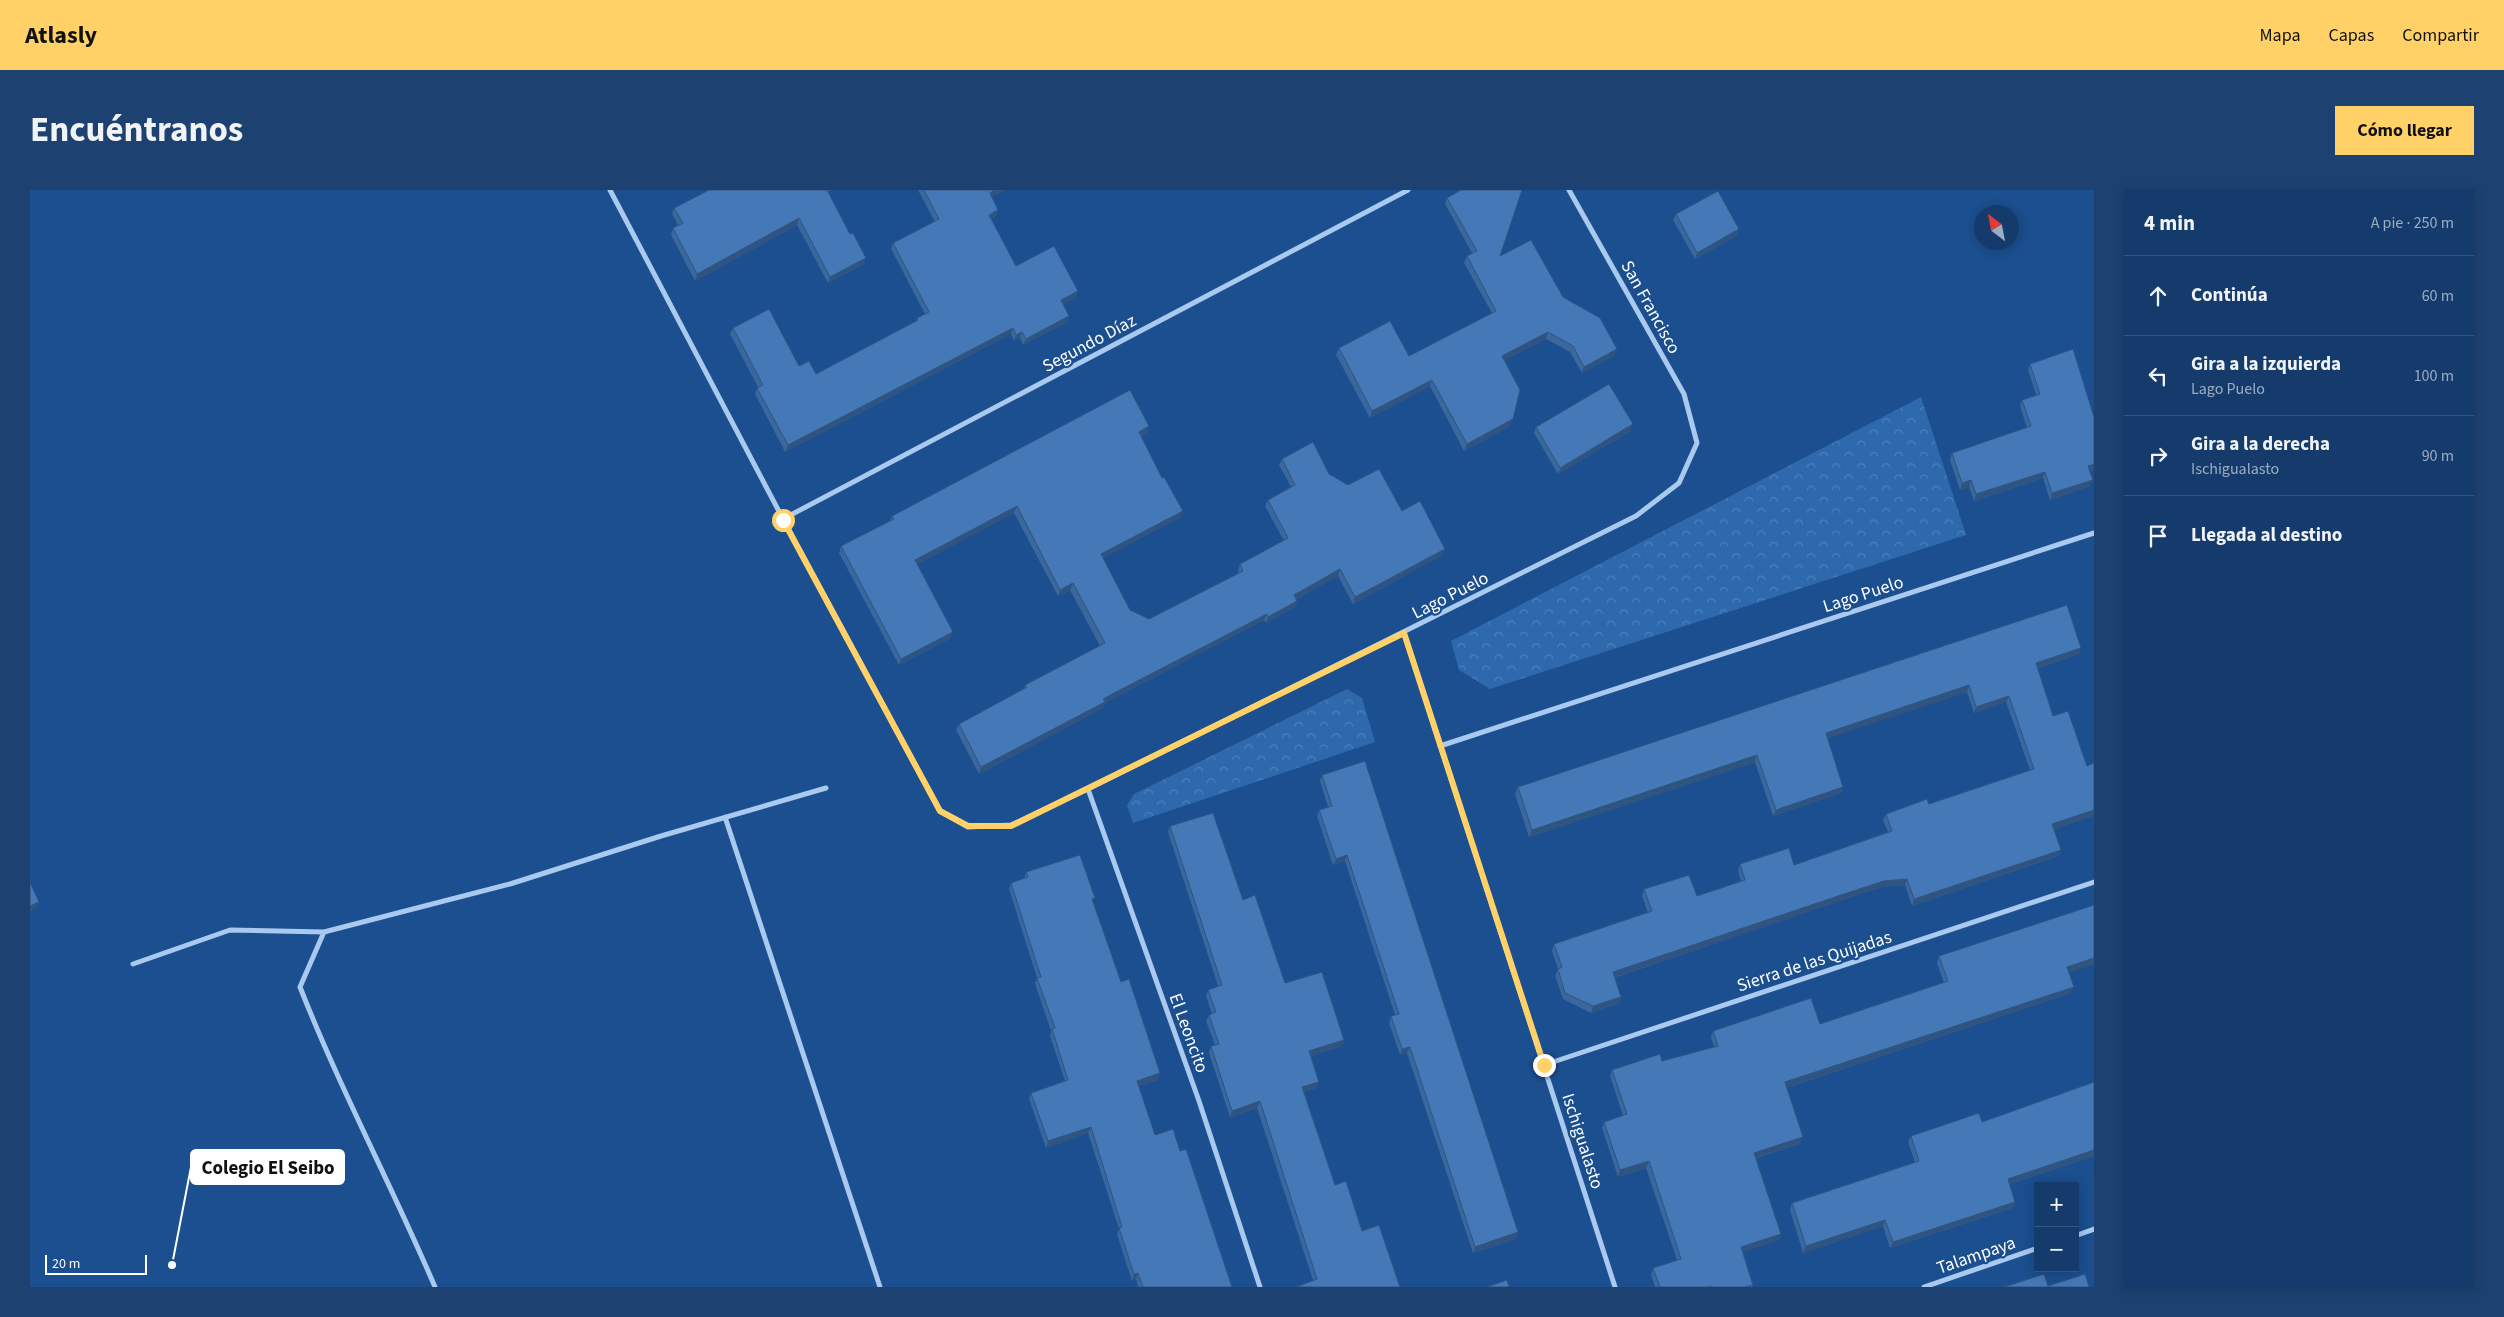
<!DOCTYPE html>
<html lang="es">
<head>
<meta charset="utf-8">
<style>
	body { margin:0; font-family:"Source Sans 3",sans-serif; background:#1d4271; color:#f1f3f6 }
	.controls { position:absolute; right:15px; bottom:15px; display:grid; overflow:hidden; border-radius:0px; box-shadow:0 2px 12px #0003 }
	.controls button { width:45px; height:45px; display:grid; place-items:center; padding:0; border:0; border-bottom:1px solid #33557e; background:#143b6b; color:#f1f3f6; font:25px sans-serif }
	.compass { position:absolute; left:1944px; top:15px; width:45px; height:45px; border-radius:50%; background:#143b6b; box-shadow:0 2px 12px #0003; rotate:328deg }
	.scale { position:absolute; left:15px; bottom:12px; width:102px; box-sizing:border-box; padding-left:5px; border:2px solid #fff; border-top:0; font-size:14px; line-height:18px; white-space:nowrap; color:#fff; -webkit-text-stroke:4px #1b4f8f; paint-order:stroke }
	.stop { position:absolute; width:15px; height:15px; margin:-11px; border:4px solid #ffd166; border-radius:50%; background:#fff }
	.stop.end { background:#ffd166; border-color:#fff; box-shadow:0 1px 5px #0008 }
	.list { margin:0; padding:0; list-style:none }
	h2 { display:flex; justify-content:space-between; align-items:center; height:65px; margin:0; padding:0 20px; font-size:21px }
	h2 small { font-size:16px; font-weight:400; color:#9dadc1 }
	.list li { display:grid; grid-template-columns:32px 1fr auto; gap:15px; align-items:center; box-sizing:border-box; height:80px; padding:0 20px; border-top:1px solid #33557e }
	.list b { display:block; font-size:19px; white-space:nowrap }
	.list p { margin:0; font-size:16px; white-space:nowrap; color:#9dadc1 }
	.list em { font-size:16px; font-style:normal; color:#9dadc1 }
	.icon { flex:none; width:28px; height:28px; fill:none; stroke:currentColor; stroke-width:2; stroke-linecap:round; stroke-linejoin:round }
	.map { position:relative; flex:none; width:2064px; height:1097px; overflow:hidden; border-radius:0px }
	header { display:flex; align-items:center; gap:30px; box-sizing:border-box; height:70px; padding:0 25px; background:#ffd166; color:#111 }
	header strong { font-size:24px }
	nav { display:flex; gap:28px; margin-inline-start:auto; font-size:18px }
	.intro { display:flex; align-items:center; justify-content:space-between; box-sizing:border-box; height:120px; padding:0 30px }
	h1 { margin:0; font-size:35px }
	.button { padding:12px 22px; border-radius:0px; background:#ffd166; color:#111; font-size:18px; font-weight:700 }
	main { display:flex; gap:30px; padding:0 30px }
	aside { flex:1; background:#143b6b; border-radius:0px; box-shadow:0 2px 12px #0003 }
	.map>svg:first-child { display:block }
	.park { fill:url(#park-crowns) }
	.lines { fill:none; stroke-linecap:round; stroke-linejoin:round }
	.street { stroke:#a9c9ee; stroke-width:5 }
	.wall { fill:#3a679d }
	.shaded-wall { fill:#305480 }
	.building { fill:#4478b7; stroke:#305480 }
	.route { stroke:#ffd166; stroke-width:6 }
	.labels { text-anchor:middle; stroke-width:4.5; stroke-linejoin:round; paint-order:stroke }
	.street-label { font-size:18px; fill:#fff; stroke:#1b4f8f }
	.leader { fill:none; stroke:#fff; stroke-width:2 }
	.callout-dot { fill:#fff; stroke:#1b4f8f; stroke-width:2 }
	.callout { fill:#fff; stroke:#fff; stroke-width:2 }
	.callout-label { font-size:19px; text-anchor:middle; font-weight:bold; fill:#111 }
</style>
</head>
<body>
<header>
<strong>Atlasly</strong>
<nav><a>Mapa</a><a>Capas</a><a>Compartir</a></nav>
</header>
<div class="intro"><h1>Encuéntranos</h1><a class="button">Cómo llegar</a></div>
<main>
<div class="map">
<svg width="2064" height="1097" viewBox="0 0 2064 1097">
	<defs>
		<pattern id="park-crowns" width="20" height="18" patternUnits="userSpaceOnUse" patternTransform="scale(1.25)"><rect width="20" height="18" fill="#2e69ad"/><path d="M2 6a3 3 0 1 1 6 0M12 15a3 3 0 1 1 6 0" fill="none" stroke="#4d80b9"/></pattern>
	</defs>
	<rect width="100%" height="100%" fill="#1b4f8f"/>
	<!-- park -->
	<path class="park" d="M 1891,207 L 1936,345 L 1460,499 L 1429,480 L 1421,451 Z
		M 1317,499 L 1332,508 L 1345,552 L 1103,633 L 1097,615 L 1104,604 Z"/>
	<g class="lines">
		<!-- street -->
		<path class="street" d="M 580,0 L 753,329 L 910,621 L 938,637 L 981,635 L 1058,599 L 1606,326 L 1649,293 L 1667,253 L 1654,204 L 1539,0
			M 753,329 L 1378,0
			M 1374,443 L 1585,1097
			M 1410,556 L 2064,343
			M 1058,599 L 1169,911 L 1230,1097
			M 695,627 L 850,1097
			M 103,774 L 200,740 L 294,742
			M 1514,875 L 2064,692
			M 2045,1046 L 2064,1039
			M 405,1097 C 362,996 310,899 270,797 L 294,742 L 480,694 L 631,646 L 796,598
			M 1894,1097 L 2008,1058"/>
	</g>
	<!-- wall -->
	<path class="wall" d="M 802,0 L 798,2 L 834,74 L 798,93 L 767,35 L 665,91 L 641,45 L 643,38 L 648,35 L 642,24 L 644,18 Z
		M 888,0 L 975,0 L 962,7 L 968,20 L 966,26 L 961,29 L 986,76 L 1048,101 L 1045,108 L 1033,114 L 1039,126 L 1037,132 L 993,155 L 990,148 L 984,151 L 981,144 L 755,262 L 725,204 L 727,198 L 728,197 L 700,144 L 703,138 L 769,176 L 786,184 L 886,131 L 887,128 L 895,124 L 861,59 L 863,53 L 905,32 Z
		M 1417,8 L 1470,66 L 1533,107 L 1585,165 L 1552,183 L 1540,162 L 1516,149 L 1475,170 L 1480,236 L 1434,261 L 1400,196 L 1340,228 L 1306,165 L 1309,158 L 1379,166 L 1462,123 L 1434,73 L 1437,66 L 1442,63 L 1415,14 Z
		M 1646,24 L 1707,46 L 1665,69 L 1643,30 Z
		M 2000,174 L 2064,227 L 2064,280 L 2060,281 L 2060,296 L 2020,310 L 2013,288 L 1944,311 L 1939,297 L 1930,300 L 1920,270 L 1922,263 L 1997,238 L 1990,216 L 1992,210 L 2006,205 L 1998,180 Z
		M 1119,236 L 1117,243 L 1111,246 L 1151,327 L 1073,368 L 1100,420 L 1119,429 L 1209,383 L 1208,381 L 1210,374 L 1254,351 L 1235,316 L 1238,310 L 1261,297 L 1249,275 L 1252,269 L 1299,284 L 1318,295 L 1372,321 L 1415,359 L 1412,365 L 1323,414 L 1308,386 L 1266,409 L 1265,417 L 1236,433 L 1234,430 L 1082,509 L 1074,514 L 1073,518 L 949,584 L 926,540 L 929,534 L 994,499 L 995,495 L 1070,456 L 1040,400 L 1028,406 L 984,323 L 887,374 L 921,448 L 869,475 L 809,363 L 811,356 L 860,331 L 862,326 Z
		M 1506,237 L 1601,241 L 1528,284 L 1504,243 Z
		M 2049,464 L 2008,478 L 2024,640 L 2029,666 L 1882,716 L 1875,695 L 1852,697 L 1806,712 L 1584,788 L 1591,807 L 1589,813 L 1561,823 L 1533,809 L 1525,786 L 1528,779 L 1522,761 L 1524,754 L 1618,723 L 1612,706 L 1614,699 L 1667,706 L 1711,692 L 1708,680 L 1710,674 L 1764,675 L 1858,642 L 1853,630 L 1856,624 L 1899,614 L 2000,580 L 1976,512 L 1944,523 L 1937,502 L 1797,548 L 1813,597 L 1811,603 L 1743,626 L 1725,572 L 1499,647 L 1485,604 L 1488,597 Z
		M 1292,585 L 1488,1042 L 1486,1049 L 1443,1063 L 1377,863 L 1370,865 L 1359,833 L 1361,826 L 1365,825 L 1315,671 L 1303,675 L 1287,626 L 1289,620 L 1298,617 L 1290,591 Z
		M 1140,636 L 1213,710 L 1255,793 L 1312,856 L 1281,866 L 1287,898 L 1274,902 L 1305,995 L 1332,1041 L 1370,1097 L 1283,1090 L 1227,918 L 1200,927 L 1179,863 L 1181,856 L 1185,855 L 1176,831 L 1179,825 L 1182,824 L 1176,806 L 1178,800 L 1188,796 L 1138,642 Z
		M 996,682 L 1063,712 L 1091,792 L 1128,890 L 1108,896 L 1125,945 L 1150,961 L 1202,1097 L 1108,1097 L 1106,1089 L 1102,1091 L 1087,1044 L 1089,1039 L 1058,943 L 1016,958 L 999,909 L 1001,903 L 1035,891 L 1020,846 L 1021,841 L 1005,794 L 1007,788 L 979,699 L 981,693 L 994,689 Z
		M 2064,715 L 2064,774 L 2039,782 L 2041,803 L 1756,898 L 1770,954 L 1726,968 L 1749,1050 L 1712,1062 L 1723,1095 L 1722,1097 L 1625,1097 L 1621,1085 L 1623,1078 L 1647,1070 L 1616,978 L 1588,987 L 1572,938 L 1574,932 L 1593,926 L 1580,886 L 1582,880 L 1632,871 L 1684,857 L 1681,847 L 1683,841 L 1790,834 L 1914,793 L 1907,773 L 1909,766 Z
		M 2064,892 L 2064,966 L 1979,994 L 1983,1018 L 1860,1058 L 1853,1036 L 1773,1063 L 1760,1020 L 1762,1013 L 1885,972 L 1878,952 L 1881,946 L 1952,932 Z"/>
	<!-- shaded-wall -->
	<path class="shaded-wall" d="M 965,0 L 975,0 L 957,10 L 960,3 Z
		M 968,20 L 966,26 L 957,31 L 959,25 Z
		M 769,28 L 767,35 L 665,91 L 667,84 Z
		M 1709,39 L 1707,46 L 1665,69 L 1667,63 Z
		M 836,68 L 834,74 L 798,93 L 800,87 Z
		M 1048,101 L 1045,108 L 1028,116 L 1031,110 Z
		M 1039,126 L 1037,132 L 993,155 L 996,149 Z
		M 983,138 L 981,144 L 755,262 L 758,255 Z
		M 992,142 L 990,148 L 984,151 L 986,145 Z
		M 1518,142 L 1516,149 L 1470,173 L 1472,166 Z
		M 1587,159 L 1585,165 L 1552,183 L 1554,177 Z
		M 1402,190 L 1400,196 L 1340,228 L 1342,221 Z
		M 1483,229 L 1480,236 L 1434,261 L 1437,254 Z
		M 1603,234 L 1601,241 L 1528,284 L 1530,278 Z
		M 1119,236 L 1117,243 L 1106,248 L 1109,242 Z
		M 2064,274 L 2064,280 L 2056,282 L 2058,276 Z
		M 2015,282 L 2013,288 L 1944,311 L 1946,304 Z
		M 1941,290 L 1939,297 L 1930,300 L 1932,293 Z
		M 2063,290 L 2060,296 L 2020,310 L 2022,303 Z
		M 987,316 L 984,323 L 883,377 L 885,370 Z
		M 1153,321 L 1151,327 L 1068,371 L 1071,364 Z
		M 1415,359 L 1412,365 L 1323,414 L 1325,407 Z
		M 1310,379 L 1308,386 L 1262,411 L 1264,405 Z
		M 1043,393 L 1040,400 L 1028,406 L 1030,400 Z
		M 1267,411 L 1265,417 L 1236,433 L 1238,427 Z
		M 1237,424 L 1234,430 L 1082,509 L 1074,514 L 1073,518 L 949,584 L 951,577 L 1084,503 Z
		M 923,442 L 921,448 L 869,475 L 871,469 Z
		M 2051,458 L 2049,464 L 2004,479 L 2006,473 Z
		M 1939,495 L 1937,502 L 1793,550 L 1796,543 Z
		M 1979,506 L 1976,512 L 1944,523 L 1946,517 Z
		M 1727,565 L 1725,572 L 1499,647 L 1502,640 Z
		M 1813,597 L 1811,603 L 1743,626 L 1746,620 Z
		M 2064,620 L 2064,626 L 2020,641 L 2022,634 Z
		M 2031,660 L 2029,666 L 1882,716 L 1884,709 Z
		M 1317,665 L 1315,671 L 1303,675 L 1306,669 Z
		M 1877,689 L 1875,695 L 1852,697 L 1580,789 L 1583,782 L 1854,691 Z
		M 9,712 L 7,718 L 0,722 L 0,716 Z
		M 2064,768 L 2064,774 L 2035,784 L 2037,777 Z
		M 2044,797 L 2041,803 L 1752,899 L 1755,892 Z
		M 1591,807 L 1589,813 L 1561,823 L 1563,816 Z
		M 1314,850 L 1312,856 L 1277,867 L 1279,861 Z
		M 1380,857 L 1377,863 L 1370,865 L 1372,859 Z
		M 1130,883 L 1128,890 L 1104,898 L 1107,891 Z
		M 1289,892 L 1287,898 L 1270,903 L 1272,897 Z
		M 1230,911 L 1227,918 L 1200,927 L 1202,921 Z
		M 1061,937 L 1058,943 L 1016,958 L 1018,951 Z
		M 1773,947 L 1770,954 L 1721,969 L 1724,963 Z
		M 2064,960 L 2064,966 L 1975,995 L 1978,989 Z
		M 1619,971 L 1616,978 L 1588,987 L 1590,980 Z
		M 1985,1012 L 1983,1018 L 1860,1058 L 1863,1052 Z
		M 1855,1030 L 1853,1036 L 1773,1063 L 1776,1056 Z
		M 1488,1042 L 1486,1049 L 1443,1063 L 1445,1057 Z
		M 1751,1044 L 1749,1050 L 1708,1064 L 1711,1057 Z
		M 1108,1083 L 1106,1089 L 1102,1091 L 1104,1084 Z"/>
	<!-- building -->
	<path class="building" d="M 679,0 L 797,0 L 820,44 L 823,43 L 836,68 L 800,87 L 769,28 L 667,84 L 643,38 L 653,33 L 644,18 Z
		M 894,0 L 965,0 L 960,3 L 968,20 L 959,25 L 986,76 L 1024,56 L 1048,101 L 1031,110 L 1039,126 L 996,149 L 992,142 L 986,145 L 983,138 L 758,255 L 727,198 L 733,195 L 703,138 L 739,119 L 769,176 L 779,171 L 786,184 L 888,130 L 887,128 L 899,122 L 863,53 L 909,29 Z
		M 1431,0 L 1492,0 L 1470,66 L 1501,50 L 1533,107 L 1570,128 L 1587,159 L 1554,177 L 1543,156 L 1518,142 L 1472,166 L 1490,200 L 1483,229 L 1437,254 L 1402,190 L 1342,221 L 1309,158 L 1360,131 L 1379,166 L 1466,121 L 1437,66 L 1447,61 L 1417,8 Z
		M 1688,1 L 1709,39 L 1667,63 L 1646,24 Z
		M 2043,159 L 2064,227 L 2064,274 L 2058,276 L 2063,290 L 2022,303 L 2015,282 L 1946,304 L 1941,290 L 1932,293 L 1922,263 L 2001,236 L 1992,210 L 2010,204 L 2000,174 Z
		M 1579,194 L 1603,234 L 1530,278 L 1506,237 Z
		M 1100,200 L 1119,236 L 1109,242 L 1132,288 L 1134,287 L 1153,321 L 1071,364 L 1100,420 L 1119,429 L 1213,381 L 1210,374 L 1258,348 L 1238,310 L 1265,295 L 1252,269 L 1283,252 L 1299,284 L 1318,295 L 1349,279 L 1372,321 L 1390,311 L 1415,359 L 1325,407 L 1310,379 L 1264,405 L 1267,411 L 1238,427 L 1237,424 L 1084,503 L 1073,509 L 1075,512 L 951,577 L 929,534 L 997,497 L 995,495 L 1075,453 L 1043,393 L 1030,400 L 987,316 L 885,370 L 923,442 L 871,469 L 811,356 L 864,329 L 862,326 Z
		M 2037,415 L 2051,458 L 2006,473 L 2023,526 L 2038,521 L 2057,576 L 2064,573 L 2064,620 L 2022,634 L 2031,660 L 1884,709 L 1877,689 L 1854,691 L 1808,706 L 1583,782 L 1591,807 L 1563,816 L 1535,803 L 1528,779 L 1532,777 L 1524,754 L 1622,721 L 1614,699 L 1659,685 L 1667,706 L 1715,690 L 1710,674 L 1759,658 L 1764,675 L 1862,641 L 1856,624 L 1897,609 L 1899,614 L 2004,579 L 1979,506 L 1946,517 L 1939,495 L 1796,543 L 1813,597 L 1746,620 L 1727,565 L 1502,640 L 1488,597 Z
		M 1335,571 L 1488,1042 L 1445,1057 L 1380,857 L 1372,859 L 1361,826 L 1369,824 L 1317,665 L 1306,669 L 1289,620 L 1302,616 L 1292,585 Z
		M 1183,623 L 1213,710 L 1225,705 L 1255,793 L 1292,782 L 1314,850 L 1279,861 L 1289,892 L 1272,897 L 1305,995 L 1316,991 L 1332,1041 L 1349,1035 L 1370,1097 L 1266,1097 L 1287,1089 L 1230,911 L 1202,921 L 1181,856 L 1189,854 L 1179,825 L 1186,822 L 1178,800 L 1192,795 L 1140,636 Z
		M 1050,665 L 1065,708 L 1062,709 L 1091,792 L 1099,789 L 1130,883 L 1107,891 L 1125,945 L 1143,939 L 1150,961 L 1156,959 L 1202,1097 L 1113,1097 L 1108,1083 L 1104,1084 L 1089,1038 L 1092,1037 L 1061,937 L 1018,951 L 1001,903 L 1038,890 L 1022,839 L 1025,838 L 1007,788 L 1011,787 L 981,693 L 998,687 L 996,682 Z
		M 0,692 L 9,712 L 0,716 Z
		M 2064,715 L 2064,768 L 2037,777 L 2044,797 L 1755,892 L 1773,947 L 1724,963 L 1751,1044 L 1711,1057 L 1723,1095 L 1715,1097 L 1681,1097 L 1681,1096 L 1678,1097 L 1630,1097 L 1623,1078 L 1651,1069 L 1619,971 L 1590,980 L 1574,932 L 1597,924 L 1582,880 L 1630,864 L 1632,871 L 1688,856 L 1683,841 L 1781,808 L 1790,834 L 1918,791 L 1909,766 Z
		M 2064,892 L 2064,960 L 1978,989 L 1985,1012 L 1863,1052 L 1855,1030 L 1776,1056 L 1762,1013 L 1889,971 L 1881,946 L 1949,923 L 1952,932 Z
		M 2014,1084 L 2018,1096 L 2055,1084 L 2059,1097 L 1974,1097 Z
		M 1477,1090 L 1479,1097 L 1457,1097 Z"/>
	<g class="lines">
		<!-- route -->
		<path class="route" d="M 753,330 L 910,621 L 938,636 L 981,636 L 1374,443 L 1514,875"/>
	</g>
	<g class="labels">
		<!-- street labels -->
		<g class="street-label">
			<text transform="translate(1621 117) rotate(61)" y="6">San Francisco</text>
			<text transform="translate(1059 153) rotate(-28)" y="6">Segundo Díaz</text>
			<text transform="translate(1833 404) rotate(-18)" y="6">Lago Puelo</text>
			<text transform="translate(1420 405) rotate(-27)" y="6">Lago Puelo</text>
			<text transform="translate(1784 771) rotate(-18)" y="6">Sierra de las Quijadas</text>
			<text transform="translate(1159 843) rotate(70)" y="6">El Leoncito</text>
			<text transform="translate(1553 951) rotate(72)" y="6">Ischigualasto</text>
			<text transform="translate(1946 1065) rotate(-19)" y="6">Talampaya</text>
		</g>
	</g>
	<!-- callouts -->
	<path class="leader" d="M142 1075L161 977"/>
	<circle class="callout-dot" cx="142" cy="1075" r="5"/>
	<rect class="callout" x="161" y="960" width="153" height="34" rx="5"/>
	<g class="callout-label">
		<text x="238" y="984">Colegio El Seibo</text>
	</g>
</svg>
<div class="controls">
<button>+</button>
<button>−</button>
</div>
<svg class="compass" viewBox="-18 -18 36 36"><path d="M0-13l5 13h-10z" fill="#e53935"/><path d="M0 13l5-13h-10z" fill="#9dadc1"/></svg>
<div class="scale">20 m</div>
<div class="stop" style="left:753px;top:330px"></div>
<div class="stop end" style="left:1514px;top:875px"></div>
</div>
<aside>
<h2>4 min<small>A pie · 250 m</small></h2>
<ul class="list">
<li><svg class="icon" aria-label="ahead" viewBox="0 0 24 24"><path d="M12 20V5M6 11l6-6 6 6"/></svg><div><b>Continúa</b></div><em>60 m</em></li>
<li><svg class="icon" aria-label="left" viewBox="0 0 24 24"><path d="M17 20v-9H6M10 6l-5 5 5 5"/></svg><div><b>Gira a la izquierda</b><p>Lago Puelo</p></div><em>100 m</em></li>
<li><svg class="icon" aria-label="right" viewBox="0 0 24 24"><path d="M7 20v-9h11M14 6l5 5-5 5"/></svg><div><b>Gira a la derecha</b><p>Ischigualasto</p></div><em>90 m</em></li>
<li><svg class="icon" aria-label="arrive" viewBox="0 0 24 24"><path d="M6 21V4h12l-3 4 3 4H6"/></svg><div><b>Llegada al destino</b></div></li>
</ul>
</aside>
</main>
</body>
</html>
